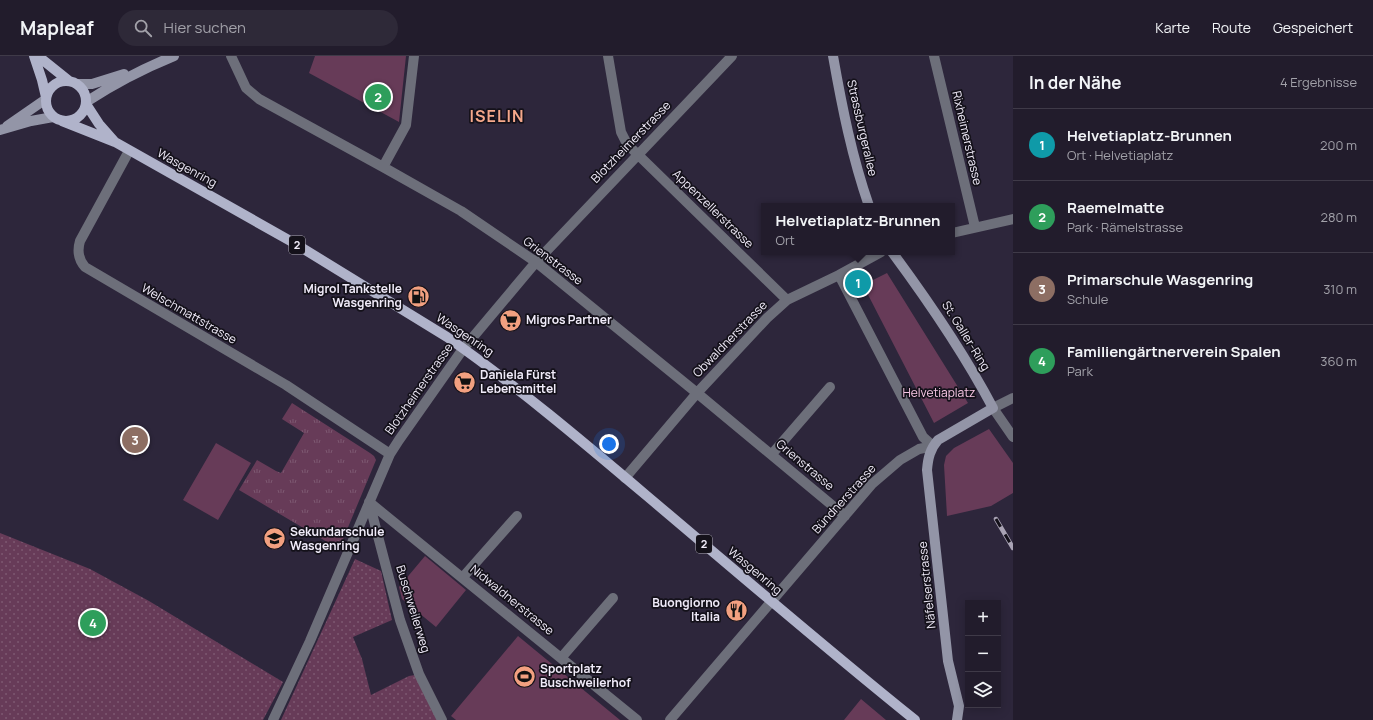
<!DOCTYPE html>
<html lang="de">
<head>
<meta charset="utf-8">
<style>
	body { margin:0; font-family:Manrope,sans-serif; background:#2e2938; color:#f1f3f6 }
	.controls { position:absolute; right:12px; bottom:12px; display:grid; overflow:hidden; border-radius:0px; box-shadow:0 2px 10px #0003 }
	.controls button { width:36px; height:36px; display:grid; place-items:center; padding:0; border:0; border-bottom:1px solid #3f3a48; background:#221c2c; color:#f1f3f6; font:20px sans-serif }
	.you { position:absolute; left:609px; top:388px; width:14px; height:14px; margin:-10px; border:3px solid #fff; border-radius:50%; background:#1a73e8; box-shadow:0 0 0 6px #1a73e833 }
	.badge { display:grid; place-items:center; width:26px; height:26px; border-radius:50%; background:#f2a080; color:#fff; font-size:13px; font-weight:700 }
	.pin { position:absolute; translate:-50% -50%; border:2px solid #fff; box-shadow:0 1px 4px #0006 }
	.popup { position:absolute; left:761px; top:147px; width:194px; height:52px; box-sizing:border-box; display:grid; place-content:center; border-radius:0px; background:#221c2c; filter:drop-shadow(0 1px 3px #0005); font-size:13px; white-space:nowrap; color:#a2a1a9 }
	.popup b { font-size:15px; color:#f1f3f6 }
	.popup::after { content:''; position:absolute; left:50%; top:100%; margin-left:-8px; border:8px solid transparent; border-top-color:#221c2c }
	.list { margin:0; padding:0; list-style:none }
	h2 { display:flex; justify-content:space-between; align-items:center; height:52px; margin:0; padding:0 16px; font-size:17px }
	h2 small { font-size:13px; font-weight:400; color:#a2a1a9 }
	.list li { display:grid; grid-template-columns:26px 1fr auto; gap:12px; align-items:center; box-sizing:border-box; height:72px; padding:0 16px; border-top:1px solid #3f3a48 }
	.list b { display:block; font-size:15px; white-space:nowrap }
	.list p { margin:0; font-size:13px; white-space:nowrap; color:#a2a1a9 }
	.list em { font-size:13px; font-style:normal; color:#a2a1a9 }
	.icon { flex:none; width:22px; height:22px; fill:none; stroke:currentColor; stroke-width:2; stroke-linecap:round; stroke-linejoin:round }
	.map { position:relative; flex:none; width:1013px; height:664px; overflow:hidden }
	header { display:flex; align-items:center; gap:24px; box-sizing:border-box; height:56px; padding:0 20px; background:#221c2c; border-bottom:1px solid #3f3a48 }
	header strong { font-size:19px }
	nav { display:flex; gap:22px; margin-inline-start:auto; font-size:14px }
	.search { width:280px; height:36px; background:#2e2938; display:flex; align-items:center; gap:10px; box-sizing:border-box; padding:0 14px; border-radius:22px; color:#a2a1a9; font-size:15px }
	main { display:flex }
	aside { flex:1; background:#221c2c }
	.map>svg:first-child { display:block }
	.grass { fill:url(#grass-tufts) }
	.park { fill:#673b58 }
	.garden { fill:url(#garden-dots) }
	.lines { fill:none; stroke-linecap:round; stroke-linejoin:round }
	.street { stroke:#6d6f7a; stroke-width:10 }
	.secondary { stroke:#9395a7; stroke-width:10 }
	.primary { stroke:#b0b3ca; stroke-width:10 }
	.rail-casing { stroke:#a9a3b4; stroke-width:4.5 }
	.rail { stroke:#14111a; stroke-width:3; stroke-dasharray:9; stroke-linecap:butt }
	.labels { text-anchor:middle; stroke-width:3.5; stroke-linejoin:round; paint-order:stroke }
	.shield { fill:#14111a; stroke:#aeaab6; stroke-width:1 }
	.shield-label { font-size:11px; font-weight:bold; fill:#f0ebf9 }
	.street-label { font-size:12px; fill:#f0ebf9; stroke:#14111a }
	.poi-label { font-size:12px; font-weight:bold; fill:#f0ebf9; stroke:#14111a; text-anchor:start }
	.park-label { font-size:12px; fill:#f7c6e4; stroke:#14111a }
	.district-label { font-size:16px; font-weight:bold; letter-spacing:1px; fill:#f5a88b; stroke:#14111a }
</style>
</head>
<body>
<header>
<strong>Mapleaf</strong>
<div class="search"><svg class="icon" aria-label="search" viewBox="0 0 24 24"><circle cx="10" cy="10" r="6"/><path d="M15 15l6 6"/></svg>Hier suchen</div>
<nav><a>Karte</a><a>Route</a><a>Gespeichert</a></nav>
</header>
<main>
<div class="map">
<svg width="1013" height="664" viewBox="0 0 1013 664">
	<defs>
		<pattern id="grass-tufts" width="24" height="20" patternUnits="userSpaceOnUse"><rect width="24" height="20" fill="#673b58"/><path d="M3 7l-1-3M5 7V3M7 7l1-3M15 17l-1-3M17 17v-4M19 17l1-3" fill="none" stroke="#7d5871"/></pattern>
		<pattern id="garden-dots" width="8" height="8" patternUnits="userSpaceOnUse"><rect width="8" height="8" fill="#673b58"/><path d="M2 2h.1M6 6h.1" fill="none" stroke="#7d5871" stroke-width="1.8" stroke-linecap="round"/></pattern>
	</defs>
	<rect width="100%" height="100%" fill="#2d263b"/>
	<!-- grass -->
	<path class="grass" d="M 292,347 L 370,397 L 374,400 L 376,404 L 339,493 L 239,434 L 257,404 L 276,415 L 281,417 L 304,377 L 282,363 Z"/>
	<!-- park -->
	<path class="park" d="M 315,0 L 406,0 L 399,66 L 309,17 Z
		M 887,217 L 968,347 L 934,367 L 863,229 Z
		M 989,373 L 1013,407 L 1013,437 L 991,450 L 947,460 L 944,409 L 946,400 L 954,392 Z
		M 216,387 L 251,407 L 218,464 L 183,444 Z
		M 425,500 L 466,534 L 436,571 L 402,543 L 399,531 Z
		M 518,580 L 620,664 L 456,664 L 451,660 Z
		M 861,643 L 886,664 L 844,664 Z"/>
	<!-- garden -->
	<path class="garden" d="M 0,477 L 90,513 L 149,545 L 283,626 L 263,664 L 0,664 Z
		M 355,503 L 381,515 L 392,564 L 353,581 L 362,603 L 371,639 L 409,620 L 415,619 L 437,664 L 281,664 Z"/>
	<g class="lines">
		<!-- street -->
		<path class="street" d="M 231,0 L 246,32 L 259,43 L 383,111 L 461,155 L 536,206 L 697,337 L 845,460
			M 608,0 L 621,76 L 627,88 L 787,244
			M 934,0 L 975,171
			M 129,95 L 80,185 C 77,195 78,203 85,211 L 286,329 L 390,398
			M 383,111 L 406,69 L 414,0
			M 952,177 L 1013,163
			M 839,219 L 923,381 L 933,390
			M 1013,342 L 993,352 L 1013,381
			M 772,398 L 830,331
			M 625,422 L 697,337 L 767,262 L 787,244 L 839,219 L 881,196
			M 369,446 L 637,664
			M 369,446 L 400,564 L 419,618 L 442,664
			M 463,521 L 517,460
			M 561,602 L 613,542
			M 273,664 L 310,585 L 390,398 L 399,384 L 463,293 L 536,206 L 732,0
			M 670,664 L 872,428 L 900,404 L 919,393 L 933,390"/>
		<!-- secondary -->
		<path class="secondary" d="M 833,0 C 842,51 852,101 869,150
			M 77,28 L 92,28 L 124,18
			M 86,46 C 115,27 142,13 174,0
			M 7,70 L 46,43
			M 0,74 L 31,65 L 53,61
			M 892,196 C 929,246 964,297 993,352 L 938,384 C 930,393 928,402 927,414 L 948,605 L 959,650 L 957,664"/>
		<!-- primary -->
		<path class="primary" d="M 34,0 L 42,24 L 46,41
			M 38,0 L 69,25
			M46 45a20 20 0 1 1 40 0a20 20 0 1 1-40 0Z
			M 86,48 L 99,68 L 114,85
			M 62,65 L 115,86 L 294,187 L 447,281 C 517,330 582,385 647,440 C 736,515 824,591 915,664"/>
		<defs>
			<path id="rail" d="M 996,463 L 1013,492"/>
		</defs>
		<!-- rail casing -->
		<use href="#rail" class="rail-casing"/>
		<!-- rail -->
		<use href="#rail" class="rail"/>
	</g>
	<!-- icons -->
	<defs>
		<symbol id="fuel-disc" viewBox="-11 -11 22 22"><circle r="9.5" fill="#f2a080" stroke="#14111a"/><path d="M-5.5-6h7V0h2V4h1.3V-2.5L3-4.5l.8-.8L6-3V5H2.5V1h-1V6h-7ZM-4.2-4.7v3.2H.2V-4.7Z" fill="#111"/></symbol>
		<symbol id="supermarket-disc" viewBox="-11 -11 22 22"><circle r="9.5" fill="#f2a080" stroke="#14111a"/><path d="M-6-5.5h2.5l.6 2H6L4.5 2H-2.5L-4.4-4H-6ZM-1.5 3.2a1.3 1.3 0 1 0 .1 0ZM3 3.2a1.3 1.3 0 1 0 .1 0Z" fill="#111"/></symbol>
		<symbol id="school-disc" viewBox="-11 -11 22 22"><circle r="9.5" fill="#f2a080" stroke="#14111a"/><path d="M0-5L7-2L0 1L-7-2ZM-4 1L0 2.5L4 1V4Q0 6-4 4Z" fill="#111"/></symbol>
		<symbol id="restaurant-disc" viewBox="-11 -11 22 22"><circle r="9.5" fill="#f2a080" stroke="#14111a"/><path d="M-5-6h1v4h1v-4h1v4h1v-4h1v5L-1.5 .5V6h-2V.5L-5-1ZM5-6V6H3V1.5H1.5Q1.5-4 5-6Z" fill="#111"/></symbol>
		<symbol id="stadium-disc" viewBox="-11 -11 22 22"><circle r="9.5" fill="#f2a080" stroke="#14111a"/><path d="M0-5a6.5 5 0 1 0 0 10a6.5 5 0 1 0 0-10ZM-3.5-1.8h7v3.6h-7Z" fill="#111"/></symbol>
	</defs>
	<g fill-rule="evenodd">
		<use href="#fuel-disc" x="406" y="228" width="25" height="25"/>
		<use href="#supermarket-disc" x="498" y="252" width="25" height="25"/>
		<use href="#supermarket-disc" x="452" y="314" width="25" height="25"/>
		<use href="#school-disc" x="262" y="470" width="25" height="25"/>
		<use href="#restaurant-disc" x="724" y="542" width="25" height="25"/>
		<use href="#stadium-disc" x="512" y="608" width="25" height="25"/>
	</g>
	<g class="labels">
		<!-- shield labels -->
		<g class="shield">
			<rect x="289" y="180" width="16" height="18" rx="3"/>
			<rect x="696" y="479" width="16" height="18" rx="3"/>
		</g>
		<g class="shield-label">
			<text x="297" y="193">2</text>
			<text x="704" y="492">2</text>
		</g>
		<!-- street labels -->
		<g class="street-label">
			<text transform="translate(862 72) rotate(77)" y="4">Strassburgerallee</text>
			<text transform="translate(967 82) rotate(77)" y="4">Rixheimerstrasse</text>
			<text transform="translate(631 86) rotate(-46)" y="4">Blotzheimerstrasse</text>
			<text transform="translate(187 112) rotate(29)" y="4">Wasgenring</text>
			<text transform="translate(713 153) rotate(44)" y="4">Appenzellerstrasse</text>
			<text transform="translate(553 205) rotate(37)" y="4">Grienstrasse</text>
			<text transform="translate(189 258) rotate(30)" y="4">Welschmattstrasse</text>
			<text transform="translate(465 279) rotate(34)" y="4">Wasgenring</text>
			<text transform="translate(966 280) rotate(58)" y="4">St. Galler-Ring</text>
			<text transform="translate(730 283) rotate(-46)" y="4">Obwaldnerstrasse</text>
			<text transform="translate(419 333) rotate(-55)" y="4">Blotzheimerstrasse</text>
			<text transform="translate(805 409) rotate(40)" y="4">Grienstrasse</text>
			<text transform="translate(844 443) rotate(-48)" y="4">Bündnerstrasse</text>
			<text transform="translate(755 515) rotate(40)" y="4">Wasgenring</text>
			<text transform="translate(927 529) rotate(-96)" y="4">Näfelserstrasse</text>
			<text transform="translate(512 544) rotate(39)" y="4">Nidwaldnerstrasse</text>
			<text transform="translate(413 553) rotate(73)" y="4">Buschweilerweg</text>
		</g>
		<!-- poi labels -->
		<g class="poi-label">
			<text x="402" y="237" text-anchor="end">Migrol Tankstelle<tspan x="402" dy="14">Wasgenring</tspan></text>
			<text x="526" y="268">Migros Partner</text>
			<text x="480" y="323">Daniela Fürst<tspan x="480" dy="14">Lebensmittel</tspan></text>
			<text x="290" y="480">Sekundarschule<tspan x="290" dy="14">Wasgenring</tspan></text>
			<text x="720" y="551" text-anchor="end">Buongiorno<tspan x="720" dy="14">Italia</tspan></text>
			<text x="540" y="617">Sportplatz<tspan x="540" dy="14">Buschweilerhof</tspan></text>
		</g>
		<!-- park labels -->
		<g class="park-label">
			<text x="939" y="341">Helvetiaplatz</text>
		</g>
		<!-- district labels -->
		<g class="district-label">
			<text x="497" y="66">ISELIN</text>
		</g>
	</g>
</svg>
<div class="controls">
<button>+</button>
<button>−</button>
<button><svg class="icon" aria-label="layers" viewBox="0 0 24 24"><path d="M12 4l9 5-9 5-9-5zM3 14l9 5 9-5"/></svg></button>
</div>
<div class="you"></div>
<div class="pin badge" style="left:858px;top:227px;background:#0f9aa8">1</div>
<div class="popup"><b>Helvetiaplatz-Brunnen</b>Ort</div>
<div class="pin badge" style="left:378px;top:41px;background:#2e9e5b">2</div>
<div class="pin badge" style="left:135px;top:384px;background:#8d6e63">3</div>
<div class="pin badge" style="left:93px;top:567px;background:#2e9e5b">4</div>
</div>
<aside>
<h2>In der Nähe<small>4 Ergebnisse</small></h2>
<ul class="list">
<li><span class="badge" style="background:#0f9aa8">1</span><div><b>Helvetiaplatz-Brunnen</b><p>Ort · Helvetiaplatz</p></div><em>200 m</em></li>
<li><span class="badge" style="background:#2e9e5b">2</span><div><b>Raemelmatte</b><p>Park · Rämelstrasse</p></div><em>280 m</em></li>
<li><span class="badge" style="background:#8d6e63">3</span><div><b>Primarschule Wasgenring</b><p>Schule</p></div><em>310 m</em></li>
<li><span class="badge" style="background:#2e9e5b">4</span><div><b>Familiengärtnerverein Spalen</b><p>Park</p></div><em>360 m</em></li>
</ul>
</aside>
</main>
</body>
</html>
